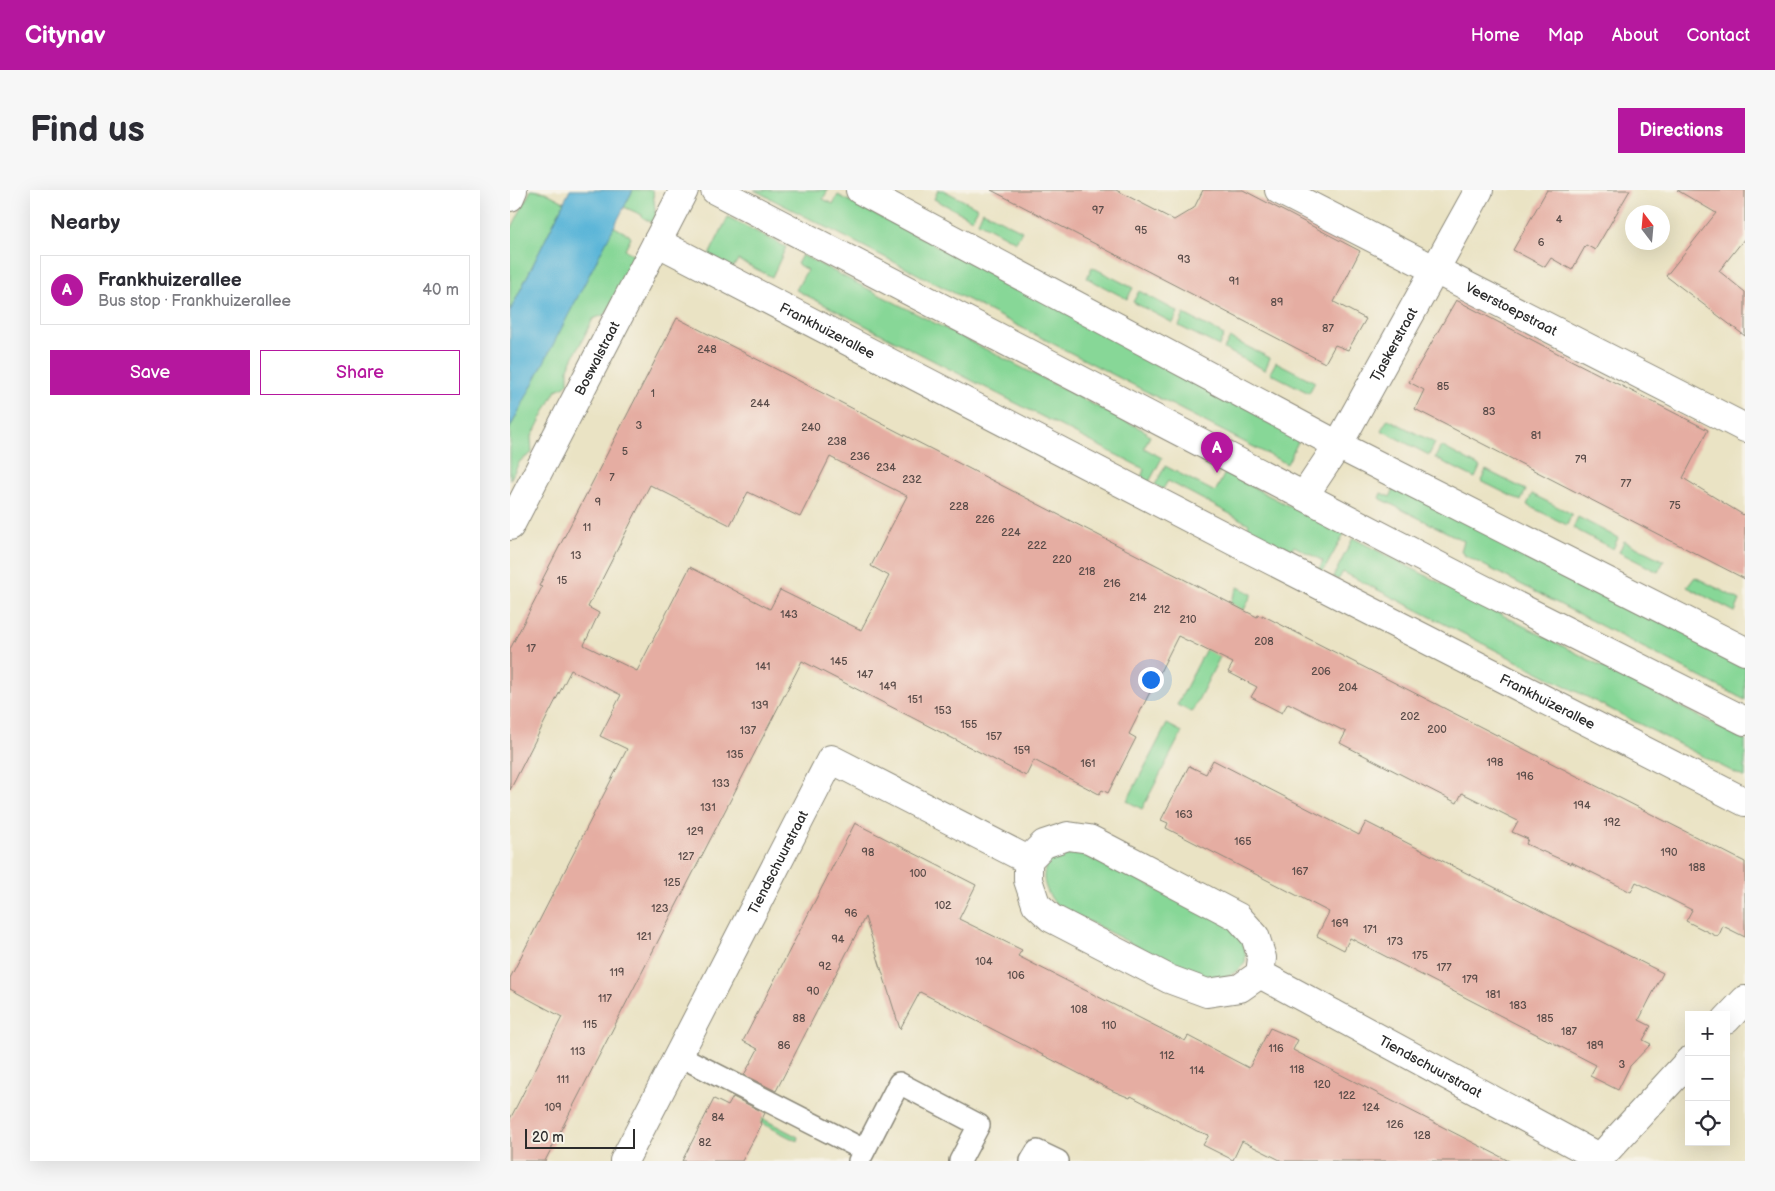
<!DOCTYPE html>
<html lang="en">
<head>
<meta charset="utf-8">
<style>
	body { margin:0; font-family:"Balsamiq Sans",sans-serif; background:#f7f7f7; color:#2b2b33 }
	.controls { position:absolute; right:15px; bottom:15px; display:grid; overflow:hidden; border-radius:0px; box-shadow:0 5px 20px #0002 }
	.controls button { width:45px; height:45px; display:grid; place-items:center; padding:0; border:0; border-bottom:1px solid #e1e1e2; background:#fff; color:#2b2b33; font:25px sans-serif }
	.compass { position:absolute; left:1115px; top:15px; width:45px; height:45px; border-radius:50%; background:#fff; box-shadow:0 5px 20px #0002; rotate:344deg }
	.scale { position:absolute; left:15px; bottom:12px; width:110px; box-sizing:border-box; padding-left:5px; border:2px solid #2b2b2b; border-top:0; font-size:14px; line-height:18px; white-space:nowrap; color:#2b2b2b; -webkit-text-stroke:4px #f7f3e8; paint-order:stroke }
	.you { position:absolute; left:640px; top:489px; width:18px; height:18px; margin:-12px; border:4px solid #fff; border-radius:50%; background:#1a73e8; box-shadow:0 0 0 8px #1a73e833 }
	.badge { display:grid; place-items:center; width:32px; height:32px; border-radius:50%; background:#b5179e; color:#fff; font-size:16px; font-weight:700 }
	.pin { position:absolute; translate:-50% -41px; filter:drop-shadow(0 1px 2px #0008) }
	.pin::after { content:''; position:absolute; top:26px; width:18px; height:15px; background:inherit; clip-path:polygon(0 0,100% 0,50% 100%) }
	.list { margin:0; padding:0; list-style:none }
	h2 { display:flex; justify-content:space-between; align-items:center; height:65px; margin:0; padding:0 20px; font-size:21px }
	h2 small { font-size:16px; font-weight:400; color:#7c7c81 }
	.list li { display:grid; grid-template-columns:32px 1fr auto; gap:15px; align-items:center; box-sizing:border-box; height:70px; margin:0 10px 10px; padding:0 10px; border:1px solid #e1e1e2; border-radius:0px }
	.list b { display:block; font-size:19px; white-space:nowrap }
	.list p { margin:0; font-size:16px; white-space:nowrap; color:#7c7c81 }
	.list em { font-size:16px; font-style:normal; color:#7c7c81 }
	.actions { display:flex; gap:10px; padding:15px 20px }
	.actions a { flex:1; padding:11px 0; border:1px solid #b5179e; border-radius:0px; text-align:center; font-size:18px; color:#b5179e }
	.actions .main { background:#b5179e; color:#fff }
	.icon { flex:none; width:28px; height:28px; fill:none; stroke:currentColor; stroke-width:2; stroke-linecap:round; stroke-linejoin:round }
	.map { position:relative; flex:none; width:1235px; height:971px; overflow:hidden; border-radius:0px }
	header { display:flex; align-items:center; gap:30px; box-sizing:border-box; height:70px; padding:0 25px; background:#b5179e; color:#fff }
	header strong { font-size:24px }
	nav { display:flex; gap:28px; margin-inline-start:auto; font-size:18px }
	.intro { display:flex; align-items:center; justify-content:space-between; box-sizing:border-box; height:120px; padding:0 30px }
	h1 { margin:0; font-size:35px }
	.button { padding:12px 22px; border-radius:0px; background:#b5179e; color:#fff; font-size:18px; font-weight:700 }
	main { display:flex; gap:30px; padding:0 30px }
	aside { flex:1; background:#fff; border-radius:0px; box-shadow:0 5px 20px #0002 }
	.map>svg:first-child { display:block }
	.green { fill:#87d797; stroke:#598161 }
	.water { fill:#5ab5d8; stroke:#427082 }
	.building { fill:#e5ada2; fill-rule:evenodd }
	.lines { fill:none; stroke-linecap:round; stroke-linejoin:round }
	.lane-casing { stroke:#8a8778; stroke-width:24 }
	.street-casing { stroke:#8a8778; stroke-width:30 }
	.secondary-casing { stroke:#8a8778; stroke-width:30 }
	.lane { stroke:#fff; stroke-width:21 }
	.street { stroke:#fff; stroke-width:28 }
	.secondary { stroke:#fff; stroke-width:28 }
	.labels { text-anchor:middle; stroke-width:4; stroke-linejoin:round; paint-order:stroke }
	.number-label { font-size:11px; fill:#5a4c49 }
	.street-label { font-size:14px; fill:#2b2b2b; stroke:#f7f3e8 }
</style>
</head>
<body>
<header>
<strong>Citynav</strong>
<nav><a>Home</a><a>Map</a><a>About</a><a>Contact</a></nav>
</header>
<div class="intro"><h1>Find us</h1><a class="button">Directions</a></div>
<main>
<aside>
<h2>Nearby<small></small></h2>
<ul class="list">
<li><span class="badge">A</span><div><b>Frankhuizerallee</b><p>Bus stop · Frankhuizerallee</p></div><em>40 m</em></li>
</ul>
<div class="actions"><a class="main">Save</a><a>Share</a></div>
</aside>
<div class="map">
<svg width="1235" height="971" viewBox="0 0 1235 971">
	<rect width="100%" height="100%" fill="#f7f3e8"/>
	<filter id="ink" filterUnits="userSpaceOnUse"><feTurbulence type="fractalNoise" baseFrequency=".02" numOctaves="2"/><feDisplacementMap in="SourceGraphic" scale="10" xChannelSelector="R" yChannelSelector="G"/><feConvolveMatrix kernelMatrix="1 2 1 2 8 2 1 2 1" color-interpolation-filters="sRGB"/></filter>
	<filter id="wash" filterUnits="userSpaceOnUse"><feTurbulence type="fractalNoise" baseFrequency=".0096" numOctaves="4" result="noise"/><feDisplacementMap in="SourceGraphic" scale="20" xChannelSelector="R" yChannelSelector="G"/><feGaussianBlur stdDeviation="1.12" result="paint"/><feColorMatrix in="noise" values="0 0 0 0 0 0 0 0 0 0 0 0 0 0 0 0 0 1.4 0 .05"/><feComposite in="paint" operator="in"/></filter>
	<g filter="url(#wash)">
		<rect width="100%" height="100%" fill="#eae3c4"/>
		<!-- green -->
		<path class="green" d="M 21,0 L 35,2 L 54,12 L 0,121 L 0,41 Z
			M 123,0 L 143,0 L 146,31 L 144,34 L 132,27 L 132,25 L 114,17 Z
			M 244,0 L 318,0 L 313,9 L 323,14 L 328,5 L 792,244 L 777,274 Z
			M 428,0 L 433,0 L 468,18 L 462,29 L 424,9 Z
			M 473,21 L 512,41 L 506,52 L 468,32 Z
			M 218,27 L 276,57 L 262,87 L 228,70 L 222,79 L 199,65 Z
			M 103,36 L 119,45 L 121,48 L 115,60 L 127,66 L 96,124 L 83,129 L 58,178 L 58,193 L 55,196 L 46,200 L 21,248 L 22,263 L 10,271 L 0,290 L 0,238 Z
			M 292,65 L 637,242 L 636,244 L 640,246 L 634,258 L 652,268 L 639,292 L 631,288 L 634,279 L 286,100 L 297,80 L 287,74 Z
			M 582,77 L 623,98 L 617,109 L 577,88 Z
			M 629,101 L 668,122 L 663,133 L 623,112 Z
			M 674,124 L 714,145 L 709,156 L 669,136 Z
			M 720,148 L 760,168 L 755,180 L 714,159 Z
			M 766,172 L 805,192 L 799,203 L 760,183 Z
			M 878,229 L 925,253 L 919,265 L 871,240 Z
			M 931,256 L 970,277 L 965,288 L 925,268 Z
			M 655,276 L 705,302 L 715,283 L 834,344 L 813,382 L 809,380 L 813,371 L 784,356 L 778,365 L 736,342 L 739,334 L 658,291 L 653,299 L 645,295 Z
			M 976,280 L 1016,300 L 1011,311 L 971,291 Z
			M 887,293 L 1235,472 L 1235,510 L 954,365 L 954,363 L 951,361 L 954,351 L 869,308 L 871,303 L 880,307 Z
			M 1022,304 L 1062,324 L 1057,335 L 1017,315 Z
			M 1068,327 L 1108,348 L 1103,359 L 1063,338 Z
			M 843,348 L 1235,550 L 1235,588 L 833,382 L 828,390 L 823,387 Z
			M 1114,351 L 1154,371 L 1148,382 L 1109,362 Z
			M 1185,387 L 1230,410 L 1225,422 L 1177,397 Z
			M 728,397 L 742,404 L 682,522 L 667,515 Z
			M 657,534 L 672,542 L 632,619 L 617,611 Z
			M 558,659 L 570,660 L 720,736 C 732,746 737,758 735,773 C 720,791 703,790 682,785 L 547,715 C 528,695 528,668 558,659 Z
			M 236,920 L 288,947 L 287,951 L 233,924 Z"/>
		<!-- water -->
		<path class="water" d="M 60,0 L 123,0 L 0,238 L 0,121 Z"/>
		<g id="blocks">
			<!-- building -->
			<path class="building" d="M 481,0 L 606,0 L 664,30 L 684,18 L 693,0 L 733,0 L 850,61 L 824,112 L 856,129 L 838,160 L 825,155 L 815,173 Z
				M 1037,0 L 1120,0 L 1085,60 L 1076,55 L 1062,80 L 1041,68 L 1035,77 L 1003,60 Z
				M 1167,0 L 1235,0 L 1235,48 L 1209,81 L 1235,102 L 1235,146 L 1156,86 L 1206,23 Z
				M 946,110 L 1049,164 L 1198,240 L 1173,288 L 1235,326 L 1235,389 L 905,219 L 914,200 L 899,192 Z
				M 167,128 L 747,427 L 748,425 L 752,427 L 752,425 L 1235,672 L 1235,747 L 1213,736 L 1208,747 L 1176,731 L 1182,720 L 1126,692 L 1121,702 L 1061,672 L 1061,674 L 1016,654 L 1018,649 L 1002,642 L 1008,631 L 952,603 L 947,613 L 896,587 L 830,553 L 836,542 L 778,513 L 772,523 L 741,507 L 747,497 L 718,482 L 723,473 L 668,446 L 619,544 L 626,548 L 598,603 L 592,600 L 589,604 L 524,570 L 516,586 L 292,471 L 35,971 L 0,971 L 0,929 L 52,827 L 0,799 L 0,788 L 117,559 L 90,546 L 111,505 L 61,480 L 0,600 L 0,459 L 32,397 L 29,396 ZM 320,267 L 397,306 L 361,376 L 379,386 L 351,440 L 270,400 L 260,419 L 180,377 L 127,481 L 74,455 L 89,423 L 78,417 L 140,295 L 220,335 L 238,302 L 290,327 Z
				M 703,570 L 849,645 L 856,632 L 1153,783 L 1129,830 L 1141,836 L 1133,850 L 1141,854 L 1120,876 L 1108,900 L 1080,886 L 1086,875 L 840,748 L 834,760 L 807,746 L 819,722 L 656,638 L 658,633 L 651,630 L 679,576 L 696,584 Z
				M 345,633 L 466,695 L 449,729 L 512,760 L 508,766 L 675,851 L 678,846 L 739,878 L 760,838 L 788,850 L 783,860 L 999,971 L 772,971 L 732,951 L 723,970 L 693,955 L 699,945 L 687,941 L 621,906 L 620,908 L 603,901 L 410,802 L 390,839 L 355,727 L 266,901 L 234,885 L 248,859 L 233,851 Z
				M 223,907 L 255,923 L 250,933 L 252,934 L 232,971 L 172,971 L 204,909 L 218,916 Z"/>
		</g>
	</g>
	<g filter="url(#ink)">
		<use href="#blocks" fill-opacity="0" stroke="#8a8778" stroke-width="1"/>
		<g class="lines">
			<defs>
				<path id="lane" d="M 168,865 L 354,960
					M 349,971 L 389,893 L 469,935 L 450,971
					M 521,971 L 527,961 L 548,971"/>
				<g id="street">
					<path d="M 350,0 L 828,255 L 1235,461"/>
					<path id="s1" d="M 769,0 L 1235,238"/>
					<path d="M 0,7 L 3,0"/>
					<path id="s2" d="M 147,52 L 741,360 L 1235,612"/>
					<path id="s3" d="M 794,306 L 828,255 L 969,0"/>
					<path id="s4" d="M 0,336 L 174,0"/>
					<path d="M 558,646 L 579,649 L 591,655 L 728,727 L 745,746 L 752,768 L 750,784 L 730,798 L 697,803 L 659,789 L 541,728 L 526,714 L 518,690 L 518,670 L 534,654 Z"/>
					<path id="s5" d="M 750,784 L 1090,968"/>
					<path d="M 1216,830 L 1235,810"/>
					<path id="s6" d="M 114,971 L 321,569 L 518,670"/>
					<path d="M 1087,971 L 1179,871"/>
				</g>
				<path id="secondary" d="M 205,0 L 969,397 L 1235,531"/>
			</defs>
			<!-- lane casing -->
			<use href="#lane" class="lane-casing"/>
			<!-- street casing -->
			<use href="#street" class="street-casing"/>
			<!-- secondary casing -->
			<use href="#secondary" class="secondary-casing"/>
			<!-- lane -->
			<use href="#lane" class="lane"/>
			<!-- street -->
			<use href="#street" class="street"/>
			<!-- secondary -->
			<use href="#secondary" class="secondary"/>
		</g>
	</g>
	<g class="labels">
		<!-- number labels -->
		<g class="number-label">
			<text x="588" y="24">97</text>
			<text x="1049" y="33">4</text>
			<text x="631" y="44">95</text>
			<text x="1031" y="56">6</text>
			<text x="674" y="73">93</text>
			<text x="724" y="95">91</text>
			<text x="767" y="116">89</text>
			<text x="818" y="142">87</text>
			<text x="197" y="163">248</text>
			<text x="933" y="200">85</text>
			<text x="143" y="207">1</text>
			<text x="250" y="217">244</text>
			<text x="979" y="225">83</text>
			<text x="129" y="239">3</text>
			<text x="301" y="241">240</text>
			<text x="1026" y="249">81</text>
			<text x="327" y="255">238</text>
			<text x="115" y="265">5</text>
			<text x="350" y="270">236</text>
			<text x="1071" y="273">79</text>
			<text x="376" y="281">234</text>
			<text x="102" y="291">7</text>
			<text x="402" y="293">232</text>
			<text x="1116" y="297">77</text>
			<text x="88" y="316">9</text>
			<text x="1165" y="319">75</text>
			<text x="449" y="320">228</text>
			<text x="475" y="333">226</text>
			<text x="77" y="341">11</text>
			<text x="501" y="346">224</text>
			<text x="527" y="359">222</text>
			<text x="66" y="369">13</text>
			<text x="552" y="373">220</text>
			<text x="577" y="385">218</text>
			<text x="52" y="394">15</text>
			<text x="602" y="397">216</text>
			<text x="628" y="411">214</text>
			<text x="652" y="423">212</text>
			<text x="279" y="428">143</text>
			<text x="678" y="433">210</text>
			<text x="754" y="455">208</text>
			<text x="21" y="462">17</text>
			<text x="329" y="475">145</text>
			<text x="253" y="480">141</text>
			<text x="811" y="485">206</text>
			<text x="355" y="488">147</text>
			<text x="378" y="500">149</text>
			<text x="838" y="501">204</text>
			<text x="405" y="513">151</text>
			<text x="250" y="519">139</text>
			<text x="433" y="524">153</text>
			<text x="900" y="530">202</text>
			<text x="459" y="538">155</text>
			<text x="927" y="543">200</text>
			<text x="238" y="544">137</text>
			<text x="484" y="550">157</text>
			<text x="512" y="564">159</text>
			<text x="225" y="568">135</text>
			<text x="985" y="576">198</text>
			<text x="578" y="577">161</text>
			<text x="1015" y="590">196</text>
			<text x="211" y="597">133</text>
			<text x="1072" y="619">194</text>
			<text x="198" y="621">131</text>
			<text x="674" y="628">163</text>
			<text x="1102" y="636">192</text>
			<text x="185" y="645">129</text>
			<text x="733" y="655">165</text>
			<text x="358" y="666">98</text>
			<text x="1159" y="666">190</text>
			<text x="176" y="670">127</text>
			<text x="1187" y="681">188</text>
			<text x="790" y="685">167</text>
			<text x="408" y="687">100</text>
			<text x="162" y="696">125</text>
			<text x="433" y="719">102</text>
			<text x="150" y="722">123</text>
			<text x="341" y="727">96</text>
			<text x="830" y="737">169</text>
			<text x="860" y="743">171</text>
			<text x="134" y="750">121</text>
			<text x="328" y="753">94</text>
			<text x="885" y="755">173</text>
			<text x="910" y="769">175</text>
			<text x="474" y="775">104</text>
			<text x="315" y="780">92</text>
			<text x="934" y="781">177</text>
			<text x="107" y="786">119</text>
			<text x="506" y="789">106</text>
			<text x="960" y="793">179</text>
			<text x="303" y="805">90</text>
			<text x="983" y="808">181</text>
			<text x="95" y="812">117</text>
			<text x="1008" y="819">183</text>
			<text x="569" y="823">108</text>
			<text x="289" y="832">88</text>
			<text x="1035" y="832">185</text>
			<text x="80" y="838">115</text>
			<text x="599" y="839">110</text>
			<text x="1059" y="845">187</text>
			<text x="274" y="859">86</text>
			<text x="1085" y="859">189</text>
			<text x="766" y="862">116</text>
			<text x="68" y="865">113</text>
			<text x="657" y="869">112</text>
			<text x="1112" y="878">3</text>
			<text x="787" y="883">118</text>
			<text x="687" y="884">114</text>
			<text x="53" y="893">111</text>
			<text x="812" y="898">120</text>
			<text x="837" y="909">122</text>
			<text x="43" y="921">109</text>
			<text x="861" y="921">124</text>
			<text x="208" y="931">84</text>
			<text x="885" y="938">126</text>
			<text x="912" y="949">128</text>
			<text x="195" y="956">82</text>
		</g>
		<!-- street labels -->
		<g class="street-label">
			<text dy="5" stroke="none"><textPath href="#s1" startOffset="261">Veerstoepstraat</textPath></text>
			<text dy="5" stroke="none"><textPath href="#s2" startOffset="192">Frankhuizerallee</textPath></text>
			<text dy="5" stroke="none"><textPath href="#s3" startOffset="176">Tjaskerstraat</textPath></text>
			<text dy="5" stroke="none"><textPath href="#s4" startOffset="189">Boswalstraat</textPath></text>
			<text dy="5" stroke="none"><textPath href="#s2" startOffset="1002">Frankhuizerallee</textPath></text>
			<text dy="5" stroke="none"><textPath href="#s6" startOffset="336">Tiendschuurstraat</textPath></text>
			<text dy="5" stroke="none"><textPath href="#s5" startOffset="194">Tiendschuurstraat</textPath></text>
		</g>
	</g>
</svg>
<div class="controls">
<button>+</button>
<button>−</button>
<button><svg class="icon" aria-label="locate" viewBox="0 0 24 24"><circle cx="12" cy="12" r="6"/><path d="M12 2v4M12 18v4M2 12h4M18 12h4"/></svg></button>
</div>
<svg class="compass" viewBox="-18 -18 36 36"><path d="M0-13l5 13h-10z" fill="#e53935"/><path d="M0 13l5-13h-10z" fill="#7c7c81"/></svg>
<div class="scale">20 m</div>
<div class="you"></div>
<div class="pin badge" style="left:707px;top:283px">A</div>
</div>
</main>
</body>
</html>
